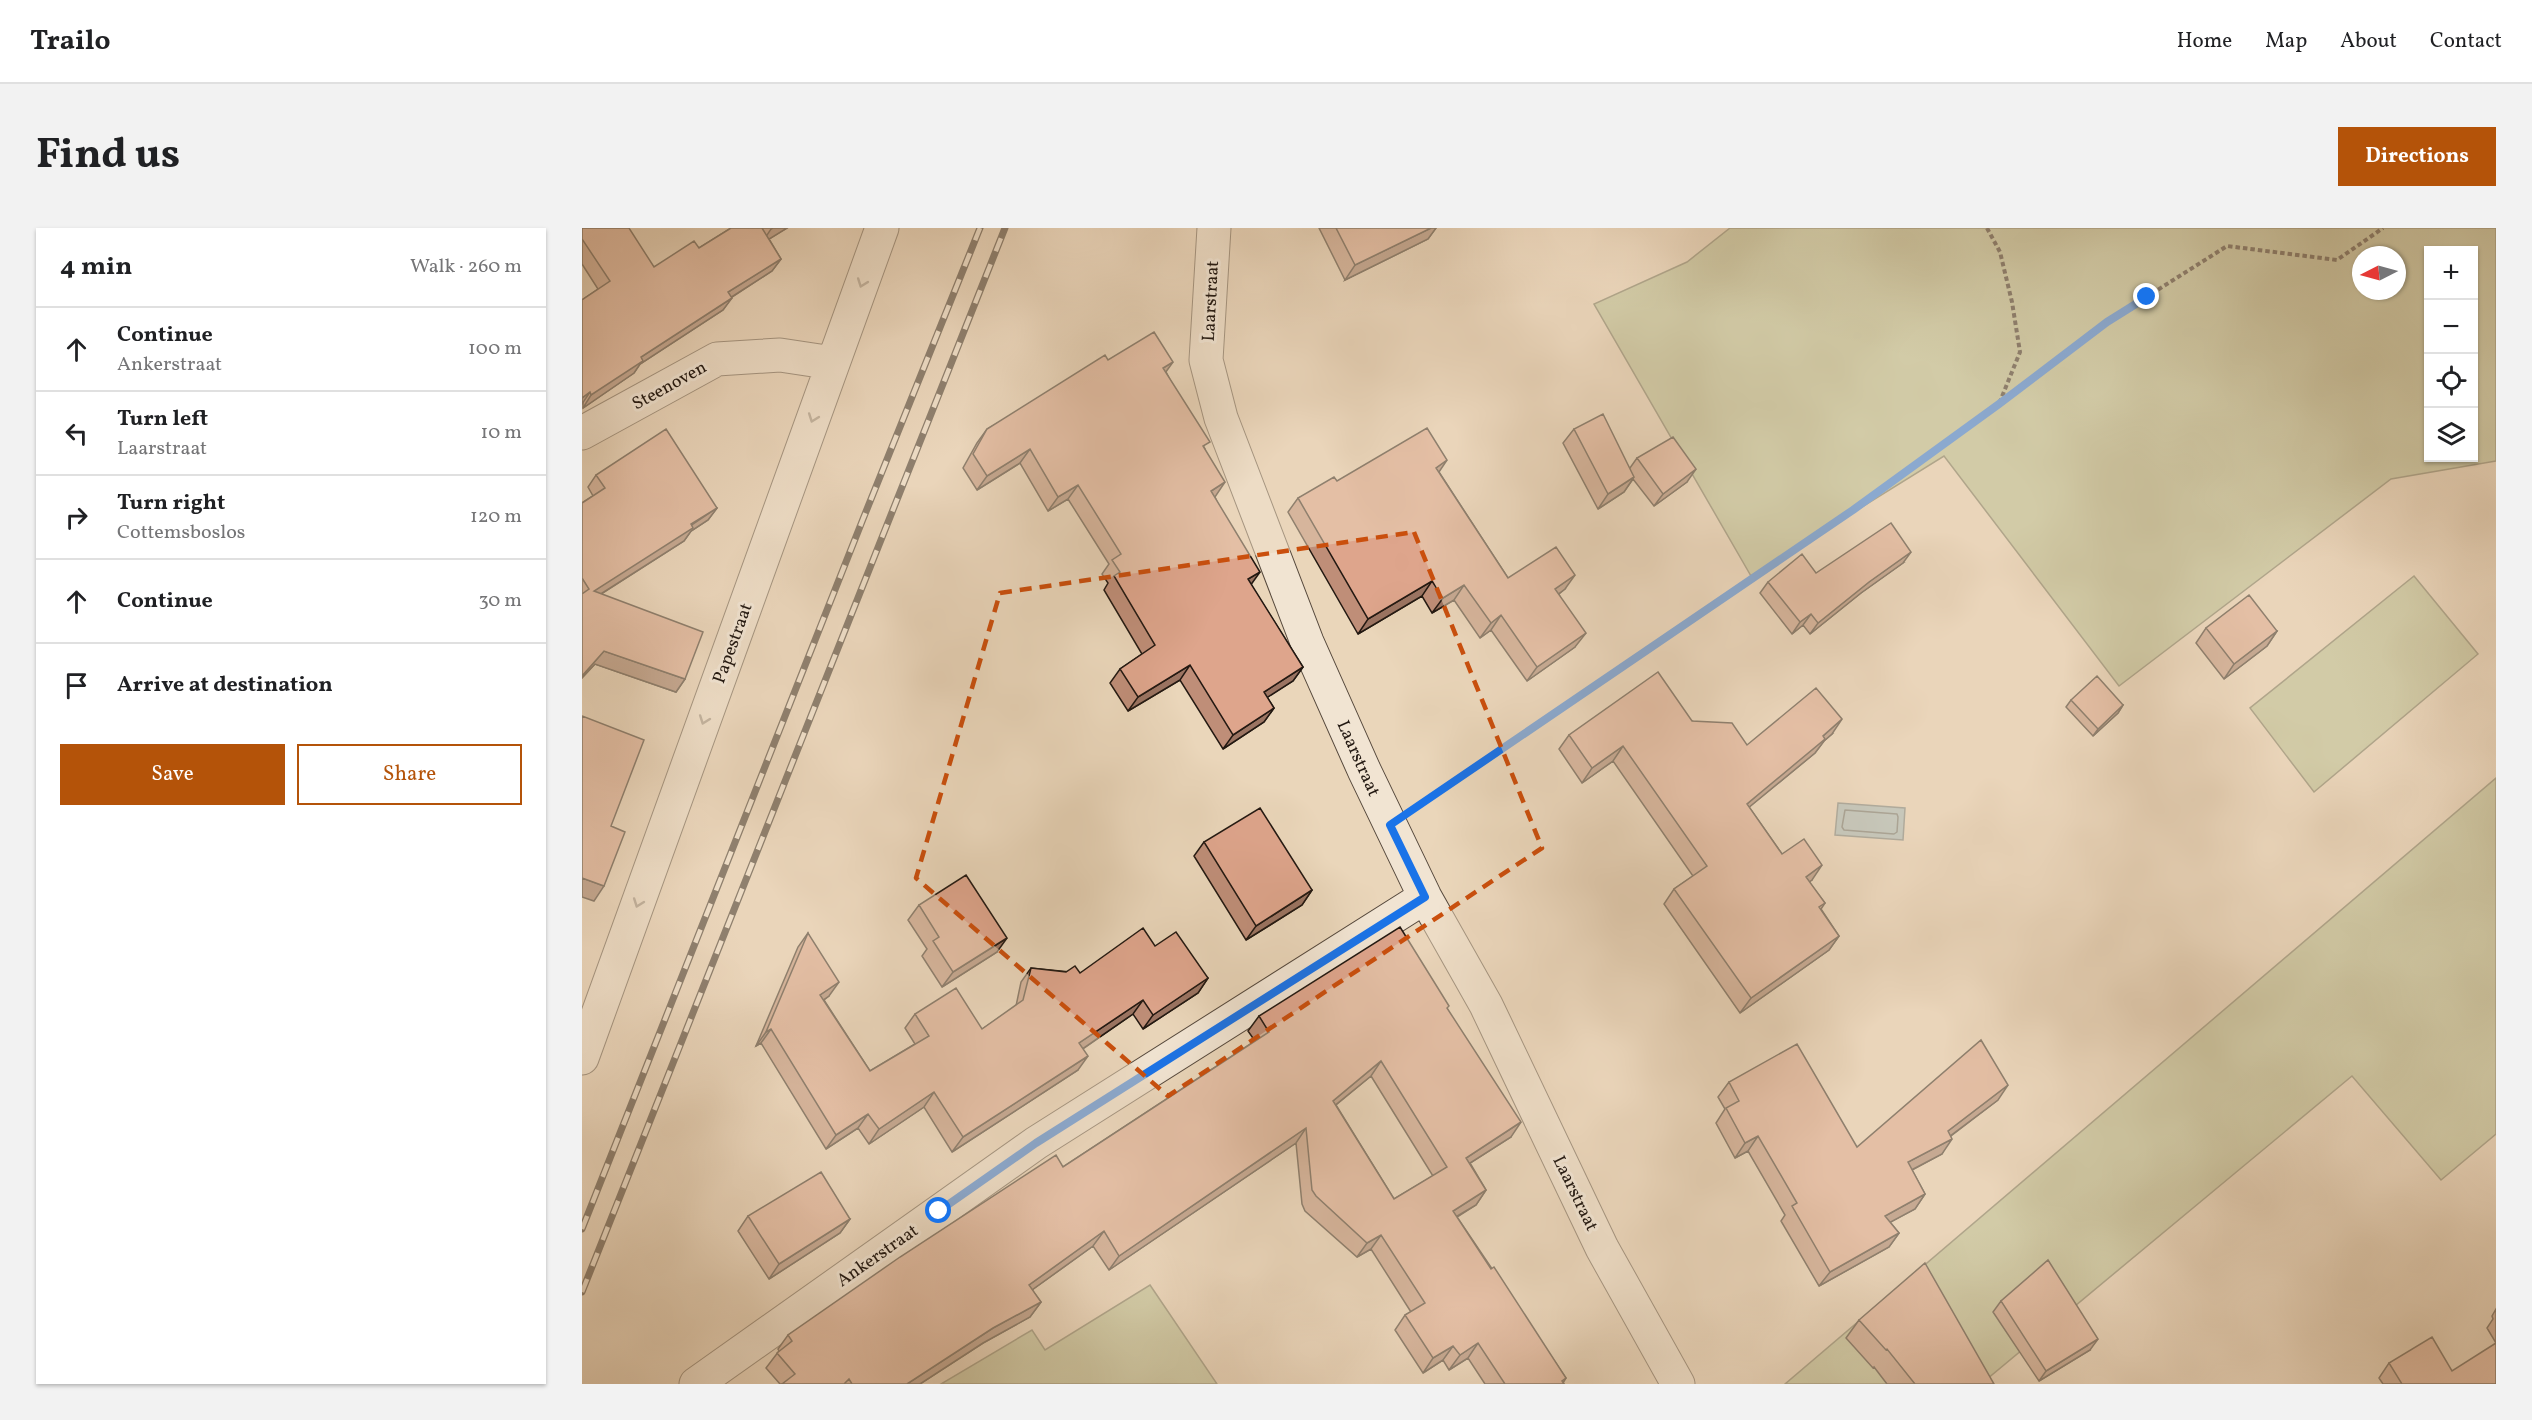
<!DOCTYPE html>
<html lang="en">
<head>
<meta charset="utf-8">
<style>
	body { margin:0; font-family:Vollkorn,serif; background:#f2f2f2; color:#202124 }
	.controls { position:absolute; right:18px; top:18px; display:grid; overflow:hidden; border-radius:0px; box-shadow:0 2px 4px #0004 }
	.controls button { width:54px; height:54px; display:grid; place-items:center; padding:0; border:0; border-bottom:2px solid #e0e0e0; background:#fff; color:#202124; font:30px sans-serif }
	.compass { position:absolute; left:1770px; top:18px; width:54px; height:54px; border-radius:50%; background:#fff; box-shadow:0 2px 4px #0004; rotate:264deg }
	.stop { position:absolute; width:18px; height:18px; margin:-14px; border:4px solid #1a73e8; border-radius:50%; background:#fff }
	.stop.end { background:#1a73e8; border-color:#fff; box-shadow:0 2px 6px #0008 }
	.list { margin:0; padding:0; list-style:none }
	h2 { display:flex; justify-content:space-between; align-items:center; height:78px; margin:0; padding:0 24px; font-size:26px }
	h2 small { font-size:20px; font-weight:400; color:#757577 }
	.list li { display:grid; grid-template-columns:39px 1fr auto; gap:18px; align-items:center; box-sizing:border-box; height:84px; padding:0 24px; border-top:2px solid #e0e0e0 }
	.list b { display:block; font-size:22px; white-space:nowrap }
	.list p { margin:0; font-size:20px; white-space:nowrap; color:#757577 }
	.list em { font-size:20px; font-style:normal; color:#757577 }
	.actions { display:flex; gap:12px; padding:18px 24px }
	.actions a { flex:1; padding:14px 0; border:2px solid #b45309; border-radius:0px; text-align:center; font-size:21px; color:#b45309 }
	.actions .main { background:#b45309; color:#fff }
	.icon { flex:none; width:33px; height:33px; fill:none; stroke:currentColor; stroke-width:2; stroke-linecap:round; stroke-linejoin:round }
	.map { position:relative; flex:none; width:1914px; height:1156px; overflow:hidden; border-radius:0px }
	header { display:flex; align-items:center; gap:36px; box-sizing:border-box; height:84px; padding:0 30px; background:#fff; border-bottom:2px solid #e0e0e0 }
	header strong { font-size:28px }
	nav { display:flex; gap:33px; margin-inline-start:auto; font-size:21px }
	.intro { display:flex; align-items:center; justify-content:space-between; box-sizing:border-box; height:144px; padding:0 36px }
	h1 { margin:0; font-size:42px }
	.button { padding:15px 27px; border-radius:0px; background:#b45309; color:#fff; font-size:21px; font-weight:700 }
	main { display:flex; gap:36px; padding:0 36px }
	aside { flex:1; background:#fff; border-radius:0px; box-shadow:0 2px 4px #0004 }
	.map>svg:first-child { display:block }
	.green { fill:#b5be91; stroke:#6c6c52; stroke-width:1.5; fill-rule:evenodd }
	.water { fill:#9db6bb; stroke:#6c7777; stroke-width:1.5 }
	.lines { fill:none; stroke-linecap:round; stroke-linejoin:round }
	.shore { stroke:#606866; stroke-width:1.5 }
	.minor-casing { stroke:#55483c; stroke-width:35 }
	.path { stroke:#231912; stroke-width:4; stroke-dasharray:4.5 3; stroke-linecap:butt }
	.minor { stroke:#f1e4d2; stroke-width:33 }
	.rail-casing { stroke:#231912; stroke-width:7 }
	.rail { stroke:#f1e4d2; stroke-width:4.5; stroke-dasharray:14; stroke-linecap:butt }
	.wall { fill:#bf8e78; stroke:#231912; stroke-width:1.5; fill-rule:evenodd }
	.shaded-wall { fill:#9b7462; stroke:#231912; stroke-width:1.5 }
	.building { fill:#dea58c; stroke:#231912; stroke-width:1.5; fill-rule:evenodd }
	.oneway { stroke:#94897c }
	.route { stroke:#1a73e8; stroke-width:8 }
	.marked { fill:none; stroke:#ca4f0d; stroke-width:4.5; stroke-dasharray:12 8; stroke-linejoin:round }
	.labels { text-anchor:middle; stroke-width:6; stroke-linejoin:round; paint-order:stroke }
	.street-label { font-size:18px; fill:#231912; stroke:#f1e4d2 }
</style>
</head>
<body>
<header>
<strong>Trailo</strong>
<nav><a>Home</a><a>Map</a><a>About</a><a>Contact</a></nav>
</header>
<div class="intro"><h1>Find us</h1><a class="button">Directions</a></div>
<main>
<aside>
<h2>4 min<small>Walk · 260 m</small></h2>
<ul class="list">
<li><svg class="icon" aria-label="ahead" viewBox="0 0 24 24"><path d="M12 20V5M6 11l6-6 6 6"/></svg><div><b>Continue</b><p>Ankerstraat</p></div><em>100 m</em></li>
<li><svg class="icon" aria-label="left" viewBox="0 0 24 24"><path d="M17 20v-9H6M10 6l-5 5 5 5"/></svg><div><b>Turn left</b><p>Laarstraat</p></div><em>10 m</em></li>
<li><svg class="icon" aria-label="right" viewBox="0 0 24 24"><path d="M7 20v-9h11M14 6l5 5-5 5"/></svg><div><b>Turn right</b><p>Cottemsboslos</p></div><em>120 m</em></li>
<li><svg class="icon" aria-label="ahead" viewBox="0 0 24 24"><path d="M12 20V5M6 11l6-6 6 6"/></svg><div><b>Continue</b></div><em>30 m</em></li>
<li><svg class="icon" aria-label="arrive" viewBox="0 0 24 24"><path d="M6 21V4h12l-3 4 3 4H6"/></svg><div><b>Arrive at destination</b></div></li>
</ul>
<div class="actions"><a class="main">Save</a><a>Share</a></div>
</aside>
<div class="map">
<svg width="1914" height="1156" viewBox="0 0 1914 1156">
	<rect width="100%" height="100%" fill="#ead6ba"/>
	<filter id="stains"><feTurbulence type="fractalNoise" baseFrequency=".00333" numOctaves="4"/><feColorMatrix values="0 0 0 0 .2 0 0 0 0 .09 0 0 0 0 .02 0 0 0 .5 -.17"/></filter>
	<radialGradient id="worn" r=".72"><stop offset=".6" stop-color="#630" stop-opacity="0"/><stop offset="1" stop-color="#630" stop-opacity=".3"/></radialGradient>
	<!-- green -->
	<path class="green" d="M 1148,0 L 1914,0 L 1914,233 L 1809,251 L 1537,458 L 1362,228 L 1169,348 L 1012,76 L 1105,34 ZM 1846,22 L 1892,22 L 1892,230 L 1846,230 ZM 1779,27 L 1815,27 L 1815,63 L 1779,63 Z
		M 1832,348 L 1896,426 L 1732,564 L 1668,480 Z
		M 1914,550 L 1914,906 L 1859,952 L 1770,848 L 1399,1156 L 1203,1156 Z
		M 568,1057 L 635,1156 L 359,1156 L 450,1102 L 463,1122 Z"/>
	<!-- water -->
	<path class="water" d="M 1256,575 L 1323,580 L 1321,612 L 1253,607 Z"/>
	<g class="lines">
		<!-- shore -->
		<path class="shore" d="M 1263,582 L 1315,586 L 1316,589 L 1315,604 L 1312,606 L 1262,602 L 1260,599 Z"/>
		<defs>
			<path id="minor" d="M 632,0 L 624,132 L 639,190 L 725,414 L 782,542 L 843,669 L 904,777 L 1020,1020 L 1096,1156
				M 0,205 L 135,131 L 198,127 L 251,135
				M 0,830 L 300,0
				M 114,1156 L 454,915 L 843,669"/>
		</defs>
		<!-- minor casing -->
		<use href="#minor" class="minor-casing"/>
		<!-- path -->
		<path class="path" d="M 1405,0 L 1418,24 L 1430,74 L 1438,124 L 1417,176
			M 838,576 L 1271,282 L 1417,176 L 1525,94 L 1645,18 L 1755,32 L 1801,0"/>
		<!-- minor -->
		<use href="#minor" class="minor"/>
		<defs>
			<path id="rail" d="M 0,1001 L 281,291 L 398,0
				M 0,1064 L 423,0"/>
		</defs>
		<!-- rail casing -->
		<use href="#rail" class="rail-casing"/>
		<!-- rail -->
		<use href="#rail" class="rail"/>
	</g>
	<!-- wall -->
	<path class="wall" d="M 0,0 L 72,39 L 117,20 L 149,0 L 205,0 L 187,11 L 199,31 L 190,43 L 150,69 L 141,82 L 58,136 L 52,145 L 1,180 L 0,72 L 16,61 L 0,36 Z
		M 737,0 L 854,0 L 846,11 L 763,52 Z
		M 526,132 L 584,144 L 623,221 L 633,269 L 669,357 L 721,439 L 711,453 L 685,469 L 692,480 L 682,494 L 641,521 L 598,452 L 546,483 L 528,455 L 538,441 L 560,426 L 522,362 L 526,355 L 520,346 L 527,336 L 486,271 L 466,283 L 438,235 L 395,262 L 381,240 L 395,215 L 405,201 Z
		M 992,201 L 1048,240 L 1055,230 L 1105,254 L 1072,278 L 1051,251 L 1042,264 L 1016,281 L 981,215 Z
		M 857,244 L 926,350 L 983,361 L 977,366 L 993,419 L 945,453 L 909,402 L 898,410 L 872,372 L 850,385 L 840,368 L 776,406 L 706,284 L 716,270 L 755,253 Z
		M 14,247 L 135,280 L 126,292 L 109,303 L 102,313 L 19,366 L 103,451 L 94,464 L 13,436 L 0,450 L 0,275 L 11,268 L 6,259 Z
		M 1321,335 L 1279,365 L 1228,406 L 1221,397 L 1210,406 L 1178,365 L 1186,354 L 1234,345 Z
		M 1624,400 L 1695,403 L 1685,418 L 1642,451 L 1614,415 Z
		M 1489,472 L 1541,477 L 1536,485 L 1511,508 L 1484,479 Z
		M 1110,493 L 1165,517 L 1250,506 L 1242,513 L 1233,525 L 1167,579 L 1200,626 L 1230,652 L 1227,654 L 1243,675 L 1239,681 L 1257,708 L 1247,722 L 1158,785 L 1082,676 L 1092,661 L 1111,648 L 1031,533 L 1000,555 L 977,521 L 987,507 Z
		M 622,614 L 730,662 L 720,677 L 664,712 L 612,628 Z
		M 337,677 L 415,724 L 360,759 L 340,728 L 345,721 L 326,692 Z
		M 226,705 L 247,768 L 242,772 L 288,843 L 333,816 L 323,800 L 333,786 L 400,801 L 434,778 L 439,754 L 449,740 L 498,745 L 573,718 L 626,750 L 616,765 L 561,801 L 551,786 L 501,821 L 496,842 L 370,924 L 342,879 L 287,916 L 276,900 L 244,921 L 179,815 L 174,818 L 216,719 Z
		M 865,781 L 929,909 L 888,935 L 904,962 L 894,977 L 875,989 L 984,1150 L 981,1155 L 982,1156 L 903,1156 L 886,1130 L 867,1142 L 861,1132 L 841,1145 L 813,1102 L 823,1087 L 829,1084 L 789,1021 L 775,1029 L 723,983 L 720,976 L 714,915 L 527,1042 L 511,1018 L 450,1062 L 459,1074 L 448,1089 L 401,1115 L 338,1156 L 198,1156 L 184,1140 L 197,1123 L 196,1121 L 206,1107 L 481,939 L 673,813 L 666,803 L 677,788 ZM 789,848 L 851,948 L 812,971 L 754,877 Z
		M 1147,854 L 1275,919 L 1416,872 L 1369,908 L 1360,926 L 1330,942 L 1343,966 L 1333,981 L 1308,994 L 1317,1005 L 1307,1019 L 1237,1058 L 1199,993 L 1203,987 L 1166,923 L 1153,930 L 1134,895 L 1143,881 L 1136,869 Z
		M 166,988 L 268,991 L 258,1005 L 187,1051 L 156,1003 Z
		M 1419,1073 L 1508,1122 L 1457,1153 L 1411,1084 Z
		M 1914,1081 L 1914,1115 L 1905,1100 L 1911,1091 L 1910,1088 Z
		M 1277,1092 L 1412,1156 L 1305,1156 L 1292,1139 L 1291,1140 L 1264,1110 Z
		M 1807,1135 L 1870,1143 L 1914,1156 L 1801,1156 L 1797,1150 Z"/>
	<!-- shaded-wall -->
	<path class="shaded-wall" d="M 191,0 L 205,0 L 179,16 L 189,1 Z
		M 849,0 L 854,0 L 846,11 L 763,52 L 773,37 Z
		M 199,31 L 190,43 L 137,77 L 146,64 Z
		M 150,70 L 141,82 L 58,136 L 52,145 L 1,180 L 9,167 L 59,129 Z
		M 591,134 L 581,148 L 581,140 Z
		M 8,164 L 0,176 L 0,170 Z
		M 448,221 L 438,235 L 395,262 L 405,248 Z
		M 865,232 L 855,247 L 854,240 Z
		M 1114,241 L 1105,254 L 1072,278 L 1081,266 Z
		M 1052,249 L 1042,264 L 1016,281 L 1026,266 Z
		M 643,254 L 633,269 L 619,277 L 629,263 Z
		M 496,257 L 486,271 L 466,283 L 476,269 Z
		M 135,280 L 126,292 L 109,303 L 102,313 L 3,376 L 12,363 Z
		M 1329,324 L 1321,335 L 1279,365 L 1228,406 L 1236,395 L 1287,354 Z
		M 678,344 L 668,358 L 666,351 Z
		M 993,347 L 983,361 L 963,376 L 973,361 Z
		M 850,353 L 840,368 L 776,406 L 786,391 Z
		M 882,357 L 872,372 L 850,385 L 861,370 Z
		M 1229,386 L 1221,397 L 1210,406 L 1218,394 Z
		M 919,387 L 909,402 L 898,410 L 909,395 Z
		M 1695,403 L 1685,418 L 1642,451 L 1652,436 Z
		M 1004,405 L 993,419 L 945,453 L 955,439 Z
		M 22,423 L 103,451 L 94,464 L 13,436 L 0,450 L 0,448 Z
		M 608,437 L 598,452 L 546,483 L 556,469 Z
		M 721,439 L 711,453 L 672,478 L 682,464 Z
		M 1541,477 L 1536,485 L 1511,508 L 1516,501 Z
		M 692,480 L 682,494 L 641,521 L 651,507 Z
		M 1260,491 L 1250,506 L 1242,513 L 1233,525 L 1154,590 L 1165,576 Z
		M 1041,518 L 1031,533 L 1000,555 L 1010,540 Z
		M 1240,637 L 1230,652 L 1213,664 L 1224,649 Z
		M 0,650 L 22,658 L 12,673 L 0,669 Z
		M 730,662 L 720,677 L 664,712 L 674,698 Z
		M 1257,708 L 1247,722 L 1158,785 L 1169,770 Z
		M 425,710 L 415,724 L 360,759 L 371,744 Z
		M 626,750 L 616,765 L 561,801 L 571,787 Z
		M 257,754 L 247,768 L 228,781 L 238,767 Z
		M 561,772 L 551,786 L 487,830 L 497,815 Z
		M 189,801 L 179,815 L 174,818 L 184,804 Z
		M 506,828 L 496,842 L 370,924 L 381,909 Z
		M 799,833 L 789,848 L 741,887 L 751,873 Z
		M 1426,857 L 1416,872 L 1356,917 L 1366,903 Z
		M 352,864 L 342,879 L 287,916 L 297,901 Z
		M 286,886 L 276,900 L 244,921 L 254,907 Z
		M 939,894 L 929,909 L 874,944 L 884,930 Z
		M 724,900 L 714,915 L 527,1042 L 537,1028 Z
		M 1176,908 L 1166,923 L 1153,930 L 1163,915 Z
		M 1370,911 L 1360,926 L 1316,949 L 1326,934 Z
		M 904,962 L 894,977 L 860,997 L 871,983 Z
		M 1343,966 L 1333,981 L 1292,1003 L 1303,988 Z
		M 268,991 L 258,1005 L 187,1051 L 197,1036 Z
		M 522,1003 L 511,1018 L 436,1072 L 447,1057 Z
		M 1317,1005 L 1307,1019 L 1237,1058 L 1248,1044 Z
		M 799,1007 L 789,1021 L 775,1029 L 785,1015 Z
		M 459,1074 L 448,1089 L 401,1115 L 338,1156 L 325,1156 L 411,1100 Z
		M 1516,1111 L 1508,1122 L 1457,1153 L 1464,1143 Z
		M 896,1115 L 886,1130 L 867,1142 L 878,1127 Z
		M 871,1118 L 861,1132 L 841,1145 L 851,1130 Z"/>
	<!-- building -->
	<path class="building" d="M 0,0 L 47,0 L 72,39 L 112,13 L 117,20 L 149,0 L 180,0 L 199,31 L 146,64 L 150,70 L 59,129 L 61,133 L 9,167 L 8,164 L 0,170 L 0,72 L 28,53 L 0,11 Z
		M 754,0 L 849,0 L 773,37 Z
		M 572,104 L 591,134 L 581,140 L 628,214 L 621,218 L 643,254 L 629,263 L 678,344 L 666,351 L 721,439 L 682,464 L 692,480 L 651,507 L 608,437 L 556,469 L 538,441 L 573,417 L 532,348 L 538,344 L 530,332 L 539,326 L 496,257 L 476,269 L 448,221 L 405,248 L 391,226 L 405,201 L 523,127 L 526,132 Z
		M 1021,186 L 1052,249 L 1026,266 L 992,201 Z
		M 845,200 L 865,232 L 854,240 L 926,350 L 974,319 L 993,347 L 973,361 L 1004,405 L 955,439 L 919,387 L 909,395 L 882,357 L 861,370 L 850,353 L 786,391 L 716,270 L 752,249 L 755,253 Z
		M 84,201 L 135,280 L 109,296 L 111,300 L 12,363 L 121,404 L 103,451 L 22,423 L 0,448 L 0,366 L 7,361 L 0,350 L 0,275 L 23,260 L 14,247 Z
		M 1091,209 L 1114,241 L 1081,266 L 1055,230 Z
		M 1309,295 L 1329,324 L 1287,354 L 1236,395 L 1229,386 L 1218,394 L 1186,354 L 1220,326 L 1234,345 Z
		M 1667,367 L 1695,403 L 1652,436 L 1624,400 Z
		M 1076,444 L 1110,493 L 1150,495 L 1165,517 L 1234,460 L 1260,491 L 1241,508 L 1243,511 L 1165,576 L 1200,626 L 1222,611 L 1240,637 L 1224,649 L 1243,675 L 1237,679 L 1257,708 L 1169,770 L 1092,661 L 1125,638 L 1041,518 L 1010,540 L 987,507 Z
		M 1515,448 L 1541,477 L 1516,501 L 1489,472 Z
		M 0,488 L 62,512 L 29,598 L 43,604 L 22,658 L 0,650 Z
		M 678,580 L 730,662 L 674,698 L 622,614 Z
		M 384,647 L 425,710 L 371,744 L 351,713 L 357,709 L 337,677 Z
		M 818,699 L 867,778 L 865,780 L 939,894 L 884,930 L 904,962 L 871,983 L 909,1041 L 912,1039 L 984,1150 L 980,1153 L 982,1156 L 923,1156 L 896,1115 L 878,1127 L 871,1118 L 851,1130 L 823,1087 L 843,1075 L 799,1007 L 785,1015 L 734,968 L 730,962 L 724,900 L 537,1028 L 522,1003 L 447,1057 L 459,1074 L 411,1100 L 325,1156 L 270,1156 L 267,1151 L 262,1156 L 200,1156 L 213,1146 L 195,1125 L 210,1113 L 206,1107 L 318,1029 L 474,927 L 481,939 L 687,804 L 677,788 ZM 799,833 L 865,939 L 812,971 L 751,873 Z
		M 561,700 L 573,718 L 594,704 L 626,750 L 571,787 L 561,772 L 497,815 L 506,828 L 381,909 L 352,864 L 297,901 L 286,886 L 254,907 L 189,801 L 184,804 L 226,705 L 257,754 L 238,767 L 288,843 L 347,808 L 333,786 L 374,760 L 400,801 L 441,772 L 449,740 L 484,744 L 493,738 L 498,745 Z
		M 1399,812 L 1426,857 L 1366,903 L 1370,911 L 1326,934 L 1343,966 L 1303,988 L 1317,1005 L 1248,1044 L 1210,978 L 1215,975 L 1176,908 L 1163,915 L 1144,880 L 1157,873 L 1147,854 L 1215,816 L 1275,919 Z
		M 239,944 L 268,991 L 197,1036 L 166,988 Z
		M 1466,1032 L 1516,1111 L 1464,1143 L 1419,1073 Z
		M 1343,1035 L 1412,1156 L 1333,1156 L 1305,1121 L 1304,1122 L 1277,1092 Z
		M 1850,1109 L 1870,1143 L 1914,1115 L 1914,1156 L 1819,1156 L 1820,1156 L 1807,1135 Z"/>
	<!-- one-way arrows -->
	<defs><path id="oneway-chevron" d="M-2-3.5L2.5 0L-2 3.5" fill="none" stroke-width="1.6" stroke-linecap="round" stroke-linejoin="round" transform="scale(1.5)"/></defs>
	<g class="oneway">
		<use href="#oneway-chevron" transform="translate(280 55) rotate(110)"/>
		<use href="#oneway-chevron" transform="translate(231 190) rotate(110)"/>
		<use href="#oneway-chevron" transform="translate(122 492) rotate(110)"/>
		<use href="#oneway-chevron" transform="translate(56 675) rotate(110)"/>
	</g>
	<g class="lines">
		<!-- route -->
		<path class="route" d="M 357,983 L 454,915 L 843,669 L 808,597 L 1271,282 L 1417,176 L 1525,94 L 1565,69"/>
	</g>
	<!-- marked area -->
	<path d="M0 0H1914V1156H0ZM 832,304 L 960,620 L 586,868 L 334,650 L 418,365 Z" fill="#ead6ba" fill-opacity=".55" fill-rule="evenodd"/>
	<path class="marked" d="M 832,304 L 960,620 L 586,868 L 334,650 L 418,365 Z"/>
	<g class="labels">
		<!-- street labels -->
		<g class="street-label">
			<text transform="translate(628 73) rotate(-87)" y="6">Laarstraat</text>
			<text transform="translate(87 157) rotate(-29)" y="6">Steenoven</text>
			<text transform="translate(150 415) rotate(-70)" y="6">Papestraat</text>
			<text transform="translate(777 530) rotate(66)" y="6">Laarstraat</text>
			<text transform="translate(994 965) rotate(64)" y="6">Laarstraat</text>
			<text transform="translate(295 1027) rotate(-35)" y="6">Ankerstraat</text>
		</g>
	</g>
	<rect width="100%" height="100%" filter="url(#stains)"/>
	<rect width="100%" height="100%" fill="url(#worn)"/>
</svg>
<div class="controls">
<button>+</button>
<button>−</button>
<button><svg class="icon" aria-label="locate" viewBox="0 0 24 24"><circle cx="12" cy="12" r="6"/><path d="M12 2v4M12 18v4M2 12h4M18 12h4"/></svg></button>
<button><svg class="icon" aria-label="layers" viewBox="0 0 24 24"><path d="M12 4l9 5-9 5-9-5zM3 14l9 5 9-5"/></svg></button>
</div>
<svg class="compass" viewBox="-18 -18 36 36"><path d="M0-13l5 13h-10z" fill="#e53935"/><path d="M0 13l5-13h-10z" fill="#757577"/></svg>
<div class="stop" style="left:357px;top:983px"></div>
<div class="stop end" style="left:1565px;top:69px"></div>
</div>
</main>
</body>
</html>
